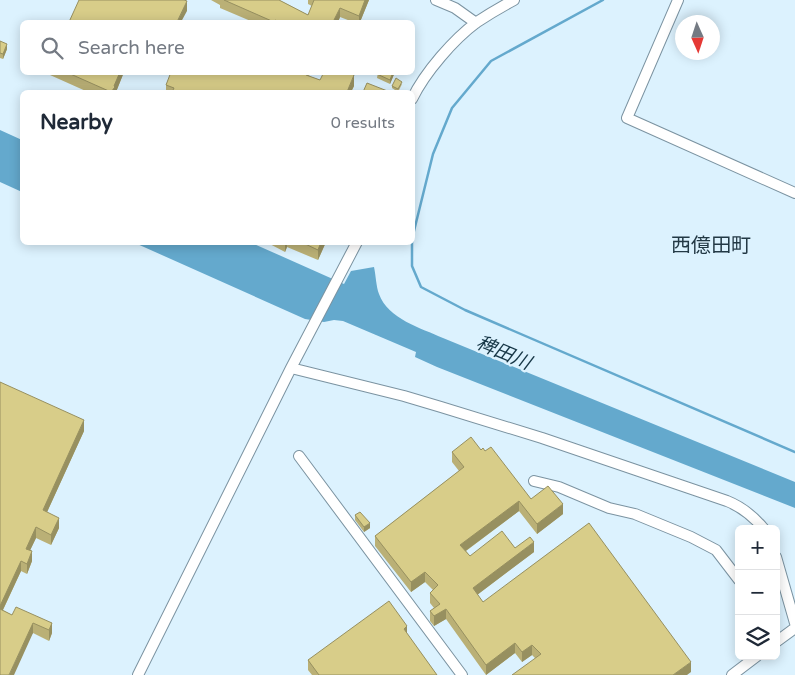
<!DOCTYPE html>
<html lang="en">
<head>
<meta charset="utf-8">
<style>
	body { margin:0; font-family:"Varela Round","Noto Sans JP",sans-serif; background:#f6f6f7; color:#1f2937 }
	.controls { position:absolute; right:15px; bottom:15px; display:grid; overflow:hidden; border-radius:8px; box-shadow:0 2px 12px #0003 }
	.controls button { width:45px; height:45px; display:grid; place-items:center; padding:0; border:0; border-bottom:1px solid #e0e1e3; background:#fff; color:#1f2937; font:25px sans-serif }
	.compass { position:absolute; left:675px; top:15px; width:45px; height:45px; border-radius:50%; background:#fff; box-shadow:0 2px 12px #0003; rotate:177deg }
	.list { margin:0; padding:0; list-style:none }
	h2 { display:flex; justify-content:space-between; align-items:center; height:65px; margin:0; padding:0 20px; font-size:21px }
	h2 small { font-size:16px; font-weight:400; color:#747a83 }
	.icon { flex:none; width:28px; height:28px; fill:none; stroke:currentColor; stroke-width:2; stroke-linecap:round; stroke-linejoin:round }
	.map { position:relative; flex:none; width:795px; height:675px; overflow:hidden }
	.search { position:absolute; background:#fff; box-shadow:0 2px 12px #0003; left:20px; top:20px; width:395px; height:55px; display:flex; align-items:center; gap:12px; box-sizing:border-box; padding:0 18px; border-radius:8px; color:#747a83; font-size:19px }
	.panel { position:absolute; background:#fff; box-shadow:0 2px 12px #0003; left:20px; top:90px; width:395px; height:155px; border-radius:8px }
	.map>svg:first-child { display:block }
	.water { fill:#64a9cd }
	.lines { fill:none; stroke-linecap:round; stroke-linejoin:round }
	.stream { stroke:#64a9cd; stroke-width:2.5 }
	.minor-casing { stroke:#7b93a1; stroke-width:12 }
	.minor { stroke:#fff; stroke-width:10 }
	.wall { fill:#bab076 }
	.shaded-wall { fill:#979060 }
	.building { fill:#d8cd89; stroke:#979060 }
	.labels { text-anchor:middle; stroke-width:4.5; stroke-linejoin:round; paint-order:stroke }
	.water-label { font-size:19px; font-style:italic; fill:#153545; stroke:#dcf2fe }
	.quarter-label { font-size:20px; fill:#233945; stroke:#dcf2fe }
</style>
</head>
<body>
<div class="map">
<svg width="795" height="675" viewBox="0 0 795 675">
	<rect width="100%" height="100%" fill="#dcf2fe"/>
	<!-- water -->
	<path class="water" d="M 0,130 L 22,140 L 22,192 L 0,182 Z
		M 135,243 L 252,243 L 344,284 L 351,271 L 374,267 C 376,276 376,286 379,294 C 388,319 421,328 443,338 L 795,482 L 795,508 L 437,367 L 415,357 L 416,352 L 343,321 L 334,320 L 324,322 L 305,319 Z"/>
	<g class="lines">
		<!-- stream -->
		<path class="stream" d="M 412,239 L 433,154 L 452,108 L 491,61 L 603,0
			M 412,242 L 412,266 L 421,287 L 465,310 L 795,452"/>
		<defs>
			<path id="minor" d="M 436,0 L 455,8 L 476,23
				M 678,0 L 627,118 L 795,193
				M 412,99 C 425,72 454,39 477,22 C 489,14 501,7 514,0
				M 291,368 L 404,396 L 441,407 L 542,438 L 727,501 C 742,507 754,517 764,529
				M 299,456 L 462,675
				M 534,481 L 559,487 L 609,508 L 635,514 L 691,537 L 716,550 L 739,580
				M 776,557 L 795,623
				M 776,642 L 795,628
				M 138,675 L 291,368 L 357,242
				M 732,675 L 757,656"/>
		</defs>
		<!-- minor casing -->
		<use href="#minor" class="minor-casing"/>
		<!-- minor -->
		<use href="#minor" class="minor"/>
	</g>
	<!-- wall -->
	<path class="wall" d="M 211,0 L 279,0 L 308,15 L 312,6 L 308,4 L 308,0 L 369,0 L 360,22 L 353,22 L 340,17 L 338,22 L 253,22 L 220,8 L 220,5 Z
		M 0,41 L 7,49 L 3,59 L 0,58 Z
		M 50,72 L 124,72 L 116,92 L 88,92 L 50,75 Z
		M 311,72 L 309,76 L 320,80 L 354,86 L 351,92 L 166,92 L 166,85 Z
		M 378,72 L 395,72 L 390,84 L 377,78 Z
		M 402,84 L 398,92 L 392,88 L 392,86 Z
		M 266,242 L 326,242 L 318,260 L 287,247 L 285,252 Z
		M 0,382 L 84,431 L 47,512 L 59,528 L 51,545 L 36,538 L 30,550 L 32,561 L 27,574 L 21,571 L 3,610 L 12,615 L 52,623 L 52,633 L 49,641 L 33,633 L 0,675 Z
		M 481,450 L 531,499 L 563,514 L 537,534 L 519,511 L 466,551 L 470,556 L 515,548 L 534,552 L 477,595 L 483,602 L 691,672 L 535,658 L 532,655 L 522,662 L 515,653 L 486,675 L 446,619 L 434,626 L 430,621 L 430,611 L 434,608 L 430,603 L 430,593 L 433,590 L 425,582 L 411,592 L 375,546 L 375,536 L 459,471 L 452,462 L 452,452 Z
		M 355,515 L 370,528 L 364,532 L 355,520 Z
		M 407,634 L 437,675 L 312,675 L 308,670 L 308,660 Z"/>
	<!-- shaded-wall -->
	<path class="shaded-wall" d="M 365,0 L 369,0 L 360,22 L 359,22 L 359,16 Z
		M 187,1 L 187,11 L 181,22 L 177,22 Z
		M 340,8 L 340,17 L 338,22 L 333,22 Z
		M 7,44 L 7,49 L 3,59 L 3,54 Z
		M 120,72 L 124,72 L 116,92 L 111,92 Z
		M 393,72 L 395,72 L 390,84 L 390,80 Z
		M 354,75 L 354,86 L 351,92 L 347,92 Z
		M 285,242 L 287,242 L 287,247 L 285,252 Z
		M 321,242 L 326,242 L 318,260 L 318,250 Z
		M 84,420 L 84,431 L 43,521 L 43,510 Z
		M 519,501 L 519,511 L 460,555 L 460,545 Z
		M 563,504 L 563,514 L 537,534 L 537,524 Z
		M 59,518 L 59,528 L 51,545 L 51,535 Z
		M 370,523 L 370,528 L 364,532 L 364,527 Z
		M 36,527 L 36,538 L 26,559 L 26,549 Z
		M 534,542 L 534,552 L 473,598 L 473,588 Z
		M 32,551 L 32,561 L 27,574 L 27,564 Z
		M 21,561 L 21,571 L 0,616 L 0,606 Z
		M 425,572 L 425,582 L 411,592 L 411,582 Z
		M 446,609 L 446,619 L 434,626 L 434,616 Z
		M 33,623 L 33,633 L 14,675 L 9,675 Z
		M 52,623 L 52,633 L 49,641 L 49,630 Z
		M 407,626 L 407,636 L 404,629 Z
		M 515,643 L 515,653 L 486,675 L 486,665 Z
		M 532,645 L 532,655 L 522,662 L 522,652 Z
		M 691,662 L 691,672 L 687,675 L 673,675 Z"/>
	<!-- building -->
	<path class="building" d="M 79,0 L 184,0 L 187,1 L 177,22 L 69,22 Z
		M 224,0 L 279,0 L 308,15 L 314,0 L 365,0 L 359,16 L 340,8 L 333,22 L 279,22 L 275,20 L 274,22 Z
		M 0,41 L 7,44 L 3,54 L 0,53 Z
		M 66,72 L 120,72 L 114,86 L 115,87 L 111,92 Z
		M 171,72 L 307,72 L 306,75 L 320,80 L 324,72 L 346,72 L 354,75 L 347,92 L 348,92 L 172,92 L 174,88 L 166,85 Z
		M 378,72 L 393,72 L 390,80 L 377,74 Z
		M 396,78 L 402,82 L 398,89 L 392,86 Z
		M 367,83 L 390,92 L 363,92 Z
		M 301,242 L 321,242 L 318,250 Z
		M 0,382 L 84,420 L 43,510 L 59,518 L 51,535 L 36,527 L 26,549 L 32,551 L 27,564 L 21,561 L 0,606 Z
		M 471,437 L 481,450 L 483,448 L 485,451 L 491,447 L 531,499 L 548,486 L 563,504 L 537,524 L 519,501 L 460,545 L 470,556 L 502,531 L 515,548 L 530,537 L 534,542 L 473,588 L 483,602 L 589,523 L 691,662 L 673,675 L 512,675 L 541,654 L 532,645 L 522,652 L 515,643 L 486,665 L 446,609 L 434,616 L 430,611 L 440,604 L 430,593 L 438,585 L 425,572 L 411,582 L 375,536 L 464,467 L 452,452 Z
		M 360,512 L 370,523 L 364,527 L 355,515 Z
		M 389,601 L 407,626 L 404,629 L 437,675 L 319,675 L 308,660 Z
		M 16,607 L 52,623 L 49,630 L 33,623 L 9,675 L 0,675 L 0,609 L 12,615 Z"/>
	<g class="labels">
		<!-- water labels -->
		<g class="water-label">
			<text transform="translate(504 352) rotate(23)" y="7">稗田川</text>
		</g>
		<!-- quarter labels -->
		<g class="quarter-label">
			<text x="711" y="252">西億田町</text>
		</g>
	</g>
</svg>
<div class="controls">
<button>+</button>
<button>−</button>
<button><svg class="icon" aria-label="layers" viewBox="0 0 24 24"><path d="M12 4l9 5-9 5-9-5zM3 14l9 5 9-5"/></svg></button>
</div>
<svg class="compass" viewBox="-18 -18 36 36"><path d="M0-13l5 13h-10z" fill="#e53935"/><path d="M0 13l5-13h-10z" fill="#747a83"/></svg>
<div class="search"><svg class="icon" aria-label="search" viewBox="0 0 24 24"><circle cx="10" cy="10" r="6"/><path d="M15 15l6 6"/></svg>Search here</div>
<section class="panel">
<h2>Nearby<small>0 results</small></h2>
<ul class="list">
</ul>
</section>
</div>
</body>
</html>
